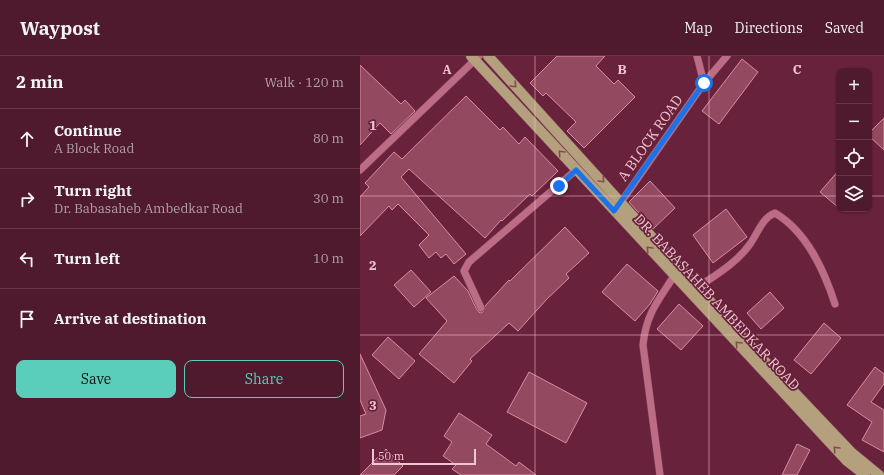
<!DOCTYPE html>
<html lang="en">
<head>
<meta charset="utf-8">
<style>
	body { margin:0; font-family:"IBM Plex Serif",serif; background:#552335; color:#f1f3f6 }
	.controls { position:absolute; right:12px; top:12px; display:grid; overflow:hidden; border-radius:8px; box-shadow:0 1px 3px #0004 }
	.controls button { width:36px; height:36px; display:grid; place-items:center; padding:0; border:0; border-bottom:1px solid #663849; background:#4f1a2d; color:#f1f3f6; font:20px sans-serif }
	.scale { position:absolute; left:12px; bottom:10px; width:104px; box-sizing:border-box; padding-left:4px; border:2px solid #f1c5d0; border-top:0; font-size:11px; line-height:14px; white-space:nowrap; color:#f1c5d0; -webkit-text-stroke:3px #69223c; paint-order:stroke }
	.stop { position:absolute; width:12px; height:12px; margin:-9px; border:3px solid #1a73e8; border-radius:50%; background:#fff }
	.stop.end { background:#1a73e8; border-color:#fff; box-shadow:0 1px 4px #0008 }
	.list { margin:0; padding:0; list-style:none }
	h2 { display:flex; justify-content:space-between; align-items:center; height:52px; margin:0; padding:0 16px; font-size:17px }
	h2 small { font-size:13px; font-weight:400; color:#b3a1aa }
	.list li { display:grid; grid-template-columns:26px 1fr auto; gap:12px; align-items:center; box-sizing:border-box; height:60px; padding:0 16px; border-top:1px solid #663849 }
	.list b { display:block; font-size:15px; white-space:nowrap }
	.list p { margin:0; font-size:13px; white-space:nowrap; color:#b3a1aa }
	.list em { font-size:13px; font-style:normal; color:#b3a1aa }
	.actions { display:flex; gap:8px; padding:12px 16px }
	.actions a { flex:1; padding:9px 0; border:1px solid #5bcebb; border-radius:8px; text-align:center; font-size:14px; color:#5bcebb }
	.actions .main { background:#5bcebb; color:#111 }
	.icon { flex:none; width:22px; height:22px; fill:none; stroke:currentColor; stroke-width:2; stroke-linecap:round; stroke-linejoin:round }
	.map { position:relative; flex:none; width:524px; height:419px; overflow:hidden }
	header { display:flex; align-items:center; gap:24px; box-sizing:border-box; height:56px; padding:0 20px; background:#4f1a2d; border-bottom:1px solid #663849 }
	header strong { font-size:19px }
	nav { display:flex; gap:22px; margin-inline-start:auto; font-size:14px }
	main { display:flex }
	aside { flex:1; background:#4f1a2d }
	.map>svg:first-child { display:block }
	.building { fill:#934a61; stroke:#dd8aa2 }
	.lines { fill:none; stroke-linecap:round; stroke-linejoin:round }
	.minor-casing { stroke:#80415a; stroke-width:8 }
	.major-casing { stroke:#80415a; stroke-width:11 }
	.minor { stroke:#bc6c84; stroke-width:7 }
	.major { stroke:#b4a07c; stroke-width:10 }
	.oneway { stroke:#834e52 }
	.route { stroke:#1a73e8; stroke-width:5 }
	.grid { fill:none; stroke:#f1c5d0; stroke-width:1; stroke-opacity:0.55 }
	.labels { text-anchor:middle; stroke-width:3.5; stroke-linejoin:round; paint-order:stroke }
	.street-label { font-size:14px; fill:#f1c5d0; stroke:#69223c }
	.grid-label { font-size:13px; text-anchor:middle; font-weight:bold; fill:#f1c5d0; stroke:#69223c; stroke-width:3.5; stroke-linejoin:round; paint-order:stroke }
</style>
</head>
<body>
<header>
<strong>Waypost</strong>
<nav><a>Map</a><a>Directions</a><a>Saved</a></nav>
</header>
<main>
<aside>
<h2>2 min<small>Walk · 120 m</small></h2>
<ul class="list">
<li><svg class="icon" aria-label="ahead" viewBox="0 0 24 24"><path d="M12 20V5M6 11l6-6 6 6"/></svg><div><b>Continue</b><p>A Block Road</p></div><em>80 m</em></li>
<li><svg class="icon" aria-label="right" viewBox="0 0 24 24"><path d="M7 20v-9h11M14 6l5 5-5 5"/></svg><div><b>Turn right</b><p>Dr. Babasaheb Ambedkar Road</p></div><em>30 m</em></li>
<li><svg class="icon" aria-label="left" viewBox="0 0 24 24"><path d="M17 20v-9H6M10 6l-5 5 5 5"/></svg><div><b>Turn left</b></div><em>10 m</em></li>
<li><svg class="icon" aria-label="arrive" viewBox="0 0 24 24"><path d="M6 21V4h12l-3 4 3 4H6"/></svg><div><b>Arrive at destination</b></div></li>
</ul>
<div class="actions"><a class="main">Save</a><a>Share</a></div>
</aside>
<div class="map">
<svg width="524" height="419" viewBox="0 0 524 419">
	<rect width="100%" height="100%" fill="#69223c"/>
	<!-- building -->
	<path class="building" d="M 197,0 L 245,0 L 236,10 L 254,28 L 258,24 L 275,41 L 224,92 L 207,75 L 216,66 L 186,37 L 183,40 L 170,27 Z
		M 382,3 L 398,16 L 359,68 L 342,55 Z
		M 0,9 L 41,48 L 45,44 L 55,55 L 31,78 L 20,67 L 0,89 Z
		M 106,40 L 140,74 L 143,71 L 159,88 L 165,81 L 198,115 L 172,140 L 170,138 L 142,165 L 141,164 L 125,182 L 49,113 L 41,121 L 106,198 L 94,208 L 86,198 L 81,202 L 76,196 L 69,202 L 59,189 L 69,179 L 38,148 L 32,154 L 29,150 L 0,180 L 0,141 L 9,131 L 5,127 L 34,96 L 42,103 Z
		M 524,62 L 524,94 L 509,80 L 509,77 Z
		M 479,114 L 479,152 L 460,136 Z
		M 290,125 L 315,152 L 293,173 L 269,146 Z
		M 366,153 L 387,181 L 353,207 L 333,179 Z
		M 205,171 L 229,197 L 206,218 L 209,222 L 187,243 L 158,275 L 149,267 L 110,303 L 112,305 L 94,327 L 59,298 L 87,265 L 66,242 L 94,220 L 108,235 L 117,254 L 120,257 L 123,256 L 125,250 L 149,224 L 150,225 Z
		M 267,208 L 298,235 L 290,248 L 275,265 L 242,236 Z
		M 51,214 L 71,236 L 54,251 L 34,229 Z
		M 410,236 L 424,252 L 401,273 L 387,257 Z
		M 319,248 L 343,270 L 321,294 L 297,273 Z
		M 464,267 L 481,282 L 451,318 L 434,304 Z
		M 28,281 L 55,305 L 39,323 L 12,299 Z
		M 0,298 L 26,354 L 22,374 L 0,382 L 0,360 L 6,358 L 0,344 Z
		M 515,311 L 524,318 L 524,328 L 511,346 L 524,354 L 524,396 L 502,384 L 512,366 L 487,349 Z
		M 169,316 L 227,347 L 206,387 L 147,356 Z
		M 99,357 L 132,379 L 126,388 L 156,410 L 159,406 L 176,419 L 101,419 L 92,413 L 96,409 L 83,400 L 92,386 L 84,380 Z
		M 437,388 L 450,394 L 437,419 L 422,419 Z
		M 26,393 L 43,410 L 34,419 L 0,419 Z"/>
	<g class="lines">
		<defs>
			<path id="minor" d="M 344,27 L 367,0
				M 0,114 L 119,0
				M 259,149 L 344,27 L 337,0
				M 335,233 C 354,220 377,207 390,188 C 398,177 402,162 415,157 C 447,176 464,214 475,248
				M 121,252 L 104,215 L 109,206 L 216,114
				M 300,419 L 283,289 C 286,258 298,245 314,220"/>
			<path id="major" d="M 111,0 L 487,405 L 505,419
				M 128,0 L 397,297 L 491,396 L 519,419"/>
		</defs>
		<!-- minor casing -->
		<use href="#minor" class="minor-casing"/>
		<!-- major casing -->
		<use href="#major" class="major-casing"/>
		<!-- minor -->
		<use href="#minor" class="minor"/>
		<!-- major -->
		<use href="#major" class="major"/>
	</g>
	<!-- one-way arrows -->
	<defs><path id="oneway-chevron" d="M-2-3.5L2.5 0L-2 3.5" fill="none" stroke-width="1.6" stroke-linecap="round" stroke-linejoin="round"/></defs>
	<g class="oneway">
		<use href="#oneway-chevron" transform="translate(154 29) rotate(47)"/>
		<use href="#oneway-chevron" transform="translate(201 97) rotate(-133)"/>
		<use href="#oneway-chevron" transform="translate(242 124) rotate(47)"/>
		<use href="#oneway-chevron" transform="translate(289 193) rotate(-133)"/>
		<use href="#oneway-chevron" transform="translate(378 288) rotate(-133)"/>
		<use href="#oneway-chevron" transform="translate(476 393) rotate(-133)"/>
	</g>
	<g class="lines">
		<!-- route -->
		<path class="route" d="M 199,130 L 216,114 L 254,155 L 344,27"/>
	</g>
	<!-- grid -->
	<path class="grid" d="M 175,0 L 175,419M 349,0 L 349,419M 0,140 L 479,140M 509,140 L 524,140M 0,279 L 524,279"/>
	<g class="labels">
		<!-- street labels -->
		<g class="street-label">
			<text transform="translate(290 82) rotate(-55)" y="5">A BLOCK ROAD</text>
			<text transform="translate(357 246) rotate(47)" y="5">DR. BABASAHEB AMBEDKAR ROAD</text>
		</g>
	</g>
	<g class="grid-label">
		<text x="87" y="18">A</text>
		<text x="262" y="18">B</text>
		<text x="437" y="18">C</text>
		<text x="13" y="74">1</text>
		<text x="13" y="214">2</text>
		<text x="13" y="354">3</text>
	</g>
</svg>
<div class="controls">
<button>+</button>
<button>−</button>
<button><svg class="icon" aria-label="locate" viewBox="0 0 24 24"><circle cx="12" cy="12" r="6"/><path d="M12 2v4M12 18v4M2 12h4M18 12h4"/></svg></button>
<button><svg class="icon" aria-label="layers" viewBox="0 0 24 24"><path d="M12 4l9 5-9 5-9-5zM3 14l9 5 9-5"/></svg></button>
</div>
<div class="scale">50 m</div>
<div class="stop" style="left:344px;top:27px"></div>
<div class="stop end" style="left:199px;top:130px"></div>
</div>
</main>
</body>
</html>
